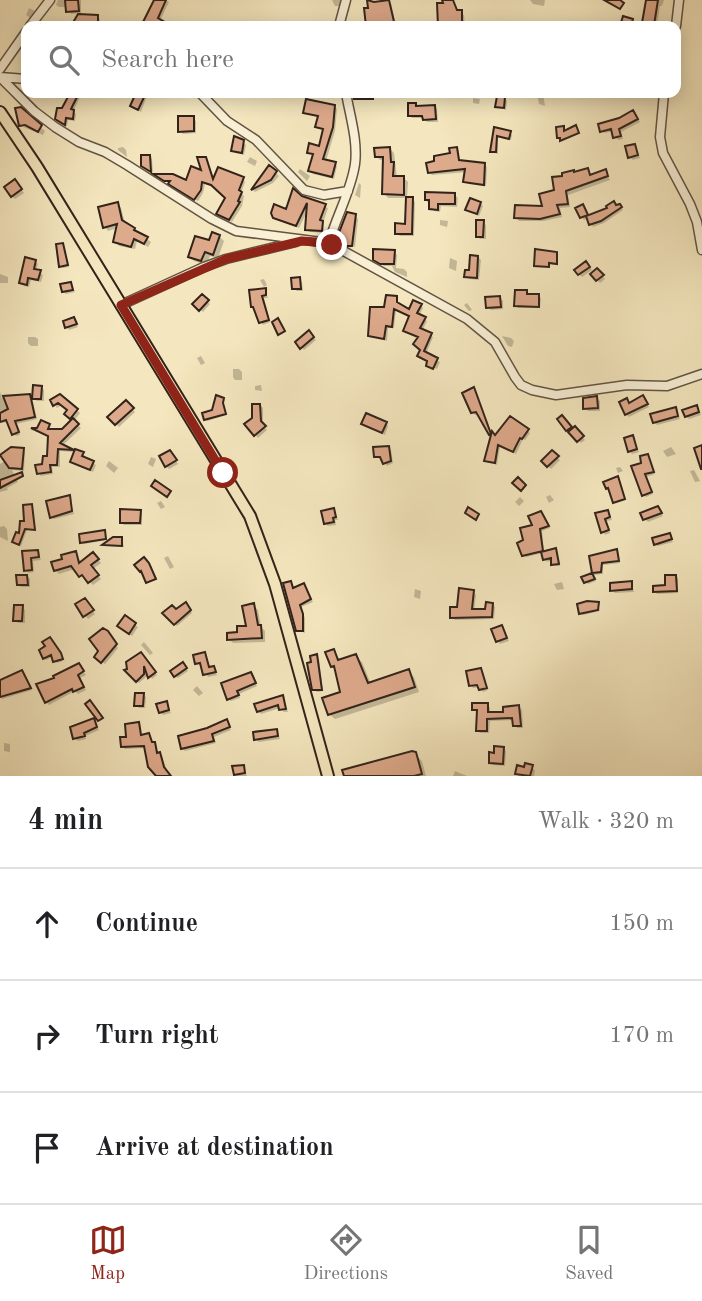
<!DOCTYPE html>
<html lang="en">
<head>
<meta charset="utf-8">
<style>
	body { margin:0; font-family:"Old Standard TT",serif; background:#f2f2f2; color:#202124 }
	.stop { position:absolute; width:21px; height:21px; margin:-16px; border:5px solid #8f2418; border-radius:50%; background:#fff }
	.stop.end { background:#8f2418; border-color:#fff; box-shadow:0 2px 7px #0008 }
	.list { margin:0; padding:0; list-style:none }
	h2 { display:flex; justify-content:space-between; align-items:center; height:91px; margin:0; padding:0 28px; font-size:30px }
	h2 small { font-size:23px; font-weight:400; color:#757577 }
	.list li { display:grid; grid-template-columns:46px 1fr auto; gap:21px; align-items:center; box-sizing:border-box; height:112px; padding:0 28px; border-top:2px solid #e0e0e0 }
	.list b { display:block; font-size:26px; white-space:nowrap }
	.list em { font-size:23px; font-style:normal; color:#757577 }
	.icon { flex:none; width:38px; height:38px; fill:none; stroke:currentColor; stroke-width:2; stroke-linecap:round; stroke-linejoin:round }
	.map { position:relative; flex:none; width:702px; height:776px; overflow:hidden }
	.search { position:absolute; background:#fff; box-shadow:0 4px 18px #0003; left:21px; right:21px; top:21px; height:77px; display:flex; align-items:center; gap:18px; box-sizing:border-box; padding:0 24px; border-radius:14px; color:#757577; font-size:26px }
	.sheet { height:427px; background:#fff }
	nav { display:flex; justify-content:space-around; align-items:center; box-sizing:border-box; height:98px; border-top:2px solid #e0e0e0; background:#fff; font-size:19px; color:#757577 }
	nav a { display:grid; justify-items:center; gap:4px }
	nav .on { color:#8f2418 }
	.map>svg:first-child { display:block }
	.shadow { fill:#0003 }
	.building { fill:#deaa8c; stroke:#32231a; stroke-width:2 }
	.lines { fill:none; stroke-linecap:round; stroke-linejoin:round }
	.minor-casing { stroke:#625443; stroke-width:11 }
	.major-casing { stroke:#32231a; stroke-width:14 }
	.minor { stroke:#f8efd5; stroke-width:8 }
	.major { stroke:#f4e6be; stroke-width:10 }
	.route { stroke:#8f2418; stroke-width:9 }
</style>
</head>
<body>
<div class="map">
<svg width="702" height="776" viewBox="0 0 702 776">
	<rect width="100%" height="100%" fill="#f4e6be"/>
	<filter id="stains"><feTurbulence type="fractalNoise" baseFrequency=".00286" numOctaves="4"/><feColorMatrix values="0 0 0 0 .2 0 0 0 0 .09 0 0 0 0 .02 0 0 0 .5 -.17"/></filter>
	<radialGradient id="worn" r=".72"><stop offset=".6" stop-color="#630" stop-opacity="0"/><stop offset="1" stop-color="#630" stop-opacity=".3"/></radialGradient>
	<!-- shadow -->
	<path class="shadow" d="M 58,0 L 81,0 L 81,16 L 98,17 L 100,20 L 100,26 L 73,26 L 81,13 L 71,14 L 68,7 L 59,7 L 56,5 Z
		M 156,0 L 166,0 L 169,2 L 160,21 L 167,26 L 141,26 Z
		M 332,0 L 341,0 L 341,6 L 335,6 Z
		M 388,0 L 391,3 L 396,25 L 411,22 L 414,26 L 381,26 Z
		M 447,0 L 453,0 L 458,12 L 464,15 L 465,26 L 439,26 L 439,5 L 446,4 Z
		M 530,0 L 545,0 L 544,6 L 533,4 Z
		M 648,0 L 664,0 L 662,6 L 660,6 L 657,26 L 647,26 L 644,23 Z
		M 29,8 L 37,12 L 32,19 L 26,15 Z
		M 67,93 L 82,93 L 73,112 L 76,114 L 75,121 L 68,120 L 67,126 L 60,121 L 63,110 L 72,94 Z
		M 129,93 L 148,93 L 141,112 L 132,106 L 135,98 Z
		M 336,93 L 343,93 L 342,98 L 339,98 Z
		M 537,93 L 543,93 L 545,106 L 539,104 Z
		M 473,98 L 480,99 L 479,104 L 473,103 Z
		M 505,98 L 507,101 L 506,110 L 497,106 Z
		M 416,105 L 418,107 L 434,107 L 437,109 L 438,122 L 427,122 L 424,118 L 412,118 L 410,115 Z
		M 334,106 L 337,109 L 335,131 L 326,161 L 337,166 L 334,179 L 313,174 L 310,171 L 314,156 L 309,152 L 320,148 L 325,130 L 317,126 L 319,118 L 305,112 Z
		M 17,109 L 45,131 L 43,135 L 23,127 L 34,125 L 21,125 Z
		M 636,115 L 640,122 L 621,132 L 623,139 L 618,140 L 613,131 L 605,133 L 602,131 Z
		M 193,118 L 196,121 L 196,133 L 183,134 L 180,131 Z
		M 495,130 L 512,135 L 511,140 L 498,137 L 498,154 L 491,152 Z
		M 243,142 L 246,145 L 244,155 L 236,153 L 233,150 Z
		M 635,146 L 640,158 L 633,160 L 630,157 Z
		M 123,147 L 126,150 L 127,157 L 118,150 L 118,148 Z
		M 390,149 L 394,153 L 397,178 L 404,178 L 408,182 L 407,198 L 388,198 L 384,193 L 385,160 L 380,160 L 376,156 Z
		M 456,149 L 460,162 L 484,165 L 487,167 L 486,186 L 468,184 L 465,181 L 467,172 L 432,175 L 429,172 Z
		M 150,157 L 152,159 L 153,173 L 146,169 Z
		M 250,157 L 257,161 L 255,166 L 247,162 Z
		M 205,159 L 214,180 L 243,179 L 245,182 L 241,193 L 244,196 L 242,206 L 232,222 L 221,216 L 227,198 L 216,188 L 205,184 L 203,193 L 198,201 L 158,176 L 187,183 L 204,173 Z
		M 270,167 L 279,176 L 273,183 L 255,192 L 253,190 Z
		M 300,169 L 310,176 L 307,181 L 298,172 Z
		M 587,170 L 591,176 L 605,171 L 610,180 L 568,195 L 570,207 L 560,208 L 562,217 L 544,221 L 519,221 L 516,217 L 544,207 L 556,192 Z
		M 359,183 L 361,185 L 360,198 L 355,195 Z
		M 18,184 L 24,193 L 15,199 L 12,196 Z
		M 455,195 L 458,198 L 457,207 L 441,206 L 440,212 L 434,211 L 426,200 Z
		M 301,198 L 328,208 L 323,223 L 324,233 L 310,232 L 307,229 L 309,208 L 299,228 L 275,217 L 287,211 Z
		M 412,199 L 415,202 L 414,236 L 400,236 L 397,233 L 407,225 Z
		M 480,203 L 483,206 L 479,216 L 467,210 Z
		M 118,204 L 121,208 L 125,223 L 151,242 L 148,247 L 137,241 L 135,249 L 119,246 L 115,242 L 118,228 L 108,231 L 105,227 Z
		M 620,206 L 623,210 L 604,223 L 593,227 L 588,218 L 584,220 L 582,217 L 585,209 L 589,217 Z
		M 355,216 L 358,219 L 355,247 L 344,243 Z
		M 440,220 L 448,221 L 447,227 L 440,225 Z
		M 483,222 L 486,225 L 486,239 L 480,239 L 477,236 Z
		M 219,236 L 224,241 L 218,258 L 210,256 L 206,265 L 194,261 L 190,257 Z
		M 62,245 L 69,267 L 63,268 L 60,266 Z
		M 394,252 L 397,255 L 396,268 L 404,269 L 407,272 L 407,277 L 395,272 L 392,266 L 384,266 L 378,262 Z
		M 557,254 L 558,265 L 550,264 L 550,268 L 536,265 Z
		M 478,257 L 481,260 L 479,280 L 469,279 L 466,276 L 471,272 Z
		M 450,258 L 457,261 L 456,271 L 449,268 Z
		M 35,261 L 38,264 L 36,271 L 43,275 L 41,282 L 31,280 L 29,287 L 24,286 L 21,283 Z
		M 589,266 L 592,270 L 582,277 L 579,274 Z
		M 597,270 L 605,279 L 600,283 L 592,274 Z
		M 0,274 L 8,277 L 8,283 L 0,283 Z
		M 264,279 L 267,285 L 264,287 L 260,280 Z
		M 299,279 L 302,282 L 303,291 L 297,291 L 294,289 Z
		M 71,283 L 75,292 L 66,294 L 63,291 Z
		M 265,290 L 268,298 L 264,298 L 270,322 L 263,325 L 252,306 Z
		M 526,292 L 541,298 L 540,308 L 518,308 L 516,306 Z
		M 202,296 L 210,304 L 203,312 L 194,304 Z
		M 396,298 L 398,305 L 410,311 L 421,305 L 423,308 L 419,316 L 427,321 L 422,331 L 433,337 L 426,354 L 440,362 L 437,369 L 428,365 L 429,362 L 422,350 L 419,338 L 405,331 L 410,317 L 396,310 L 394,328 L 388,328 L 387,341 L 370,335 L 386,309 Z
		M 500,298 L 503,301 L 503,309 L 491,310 L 488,307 Z
		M 467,303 L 472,310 L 469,311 L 464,305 Z
		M 74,319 L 78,327 L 69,330 L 67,327 Z
		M 309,333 L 316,340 L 304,350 L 297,342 Z
		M 502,336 L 511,338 L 514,341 L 512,347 L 508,346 Z
		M 28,337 L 35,337 L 38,339 L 38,346 L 31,346 L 28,343 Z
		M 201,356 L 205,363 L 201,365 L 197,358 Z
		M 233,369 L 239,369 L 242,372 L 242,380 L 235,380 L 233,377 Z
		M 261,385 L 262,391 L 255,390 L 255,386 Z
		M 41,387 L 44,390 L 44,401 L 37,401 L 34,398 Z
		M 474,389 L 491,432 L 496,437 L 510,418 L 530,433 L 525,440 L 523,439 L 516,454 L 500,446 L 497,465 L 486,460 L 493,437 L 479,414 L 475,415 L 473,412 Z
		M 0,392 L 2,398 L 29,396 L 32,398 L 37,419 L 16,424 L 20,435 L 16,436 L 14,434 L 9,422 L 0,423 Z
		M 60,396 L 80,413 L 74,421 L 81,428 L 62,446 L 74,452 L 60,451 L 60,467 L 52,467 L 53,474 L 41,476 L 39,473 L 49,458 L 49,437 L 35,430 L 49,426 L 51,431 L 62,431 L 73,420 L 66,414 L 69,410 L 62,405 L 57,408 L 55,405 Z
		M 597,398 L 600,401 L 600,411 L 588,411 L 585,408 L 585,399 Z
		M 223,399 L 226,415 L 207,421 L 206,419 Z
		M 645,400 L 649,407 L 629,417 L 626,414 L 630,404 Z
		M 126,402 L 135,412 L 119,427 L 110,417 Z
		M 260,405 L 263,408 L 263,426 L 267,430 L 258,438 L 247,425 L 254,419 Z
		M 697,407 L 701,415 L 689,419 L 686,416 Z
		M 676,409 L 680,419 L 657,425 L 654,422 Z
		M 559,419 L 565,420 L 573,430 L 575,429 L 585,440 L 581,443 Z
		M 386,423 L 388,426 L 385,435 L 363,424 Z
		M 633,437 L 639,452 L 632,454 L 629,451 Z
		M 671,447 L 676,454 L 667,457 L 663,451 Z
		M 388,448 L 391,450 L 393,463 L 387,466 L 382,459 L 376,456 Z
		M 23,450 L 25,452 L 24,471 L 12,470 L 18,482 L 7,488 L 8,490 L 0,492 L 0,464 Z
		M 552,452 L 560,460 L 551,469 L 543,461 Z
		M 85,455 L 84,459 L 96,465 L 93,472 L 72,462 L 78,464 Z
		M 173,455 L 178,464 L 169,469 L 166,466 Z
		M 648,456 L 655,474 L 646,477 L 653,494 L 646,497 L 644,495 L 643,464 Z
		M 151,457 L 156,459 L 153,467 L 148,464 Z
		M 109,461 L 118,468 L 114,473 L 106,466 Z
		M 620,467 L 623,471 L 618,473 L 616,468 Z
		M 694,470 L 700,481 L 695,482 L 690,471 Z
		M 550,495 L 554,500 L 549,503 L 546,497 Z
		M 69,497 L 74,514 L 54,519 L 51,517 Z
		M 520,497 L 524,501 L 519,506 L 515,502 Z
		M 161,501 L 165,507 L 161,509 L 157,503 Z
		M 31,506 L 36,531 L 27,530 L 21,546 L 14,542 L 21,536 Z
		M 658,508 L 663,516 L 648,522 L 645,519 Z
		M 334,509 L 338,520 L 335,520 L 336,525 L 328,526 L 325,523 Z
		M 608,511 L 612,520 L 607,521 L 610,533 L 605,535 L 598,514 Z
		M 140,512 L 142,514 L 142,525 L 124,525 L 122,523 Z
		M 541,513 L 550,528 L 542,531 L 544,553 L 556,550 L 560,566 L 555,566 L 553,560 L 547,562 L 543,553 L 526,557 L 524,555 L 525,541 Z
		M 4,526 L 7,529 L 8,541 L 0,537 L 0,527 Z
		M 105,532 L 107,540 L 84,544 L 82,542 Z
		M 669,535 L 673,542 L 658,546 L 655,544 Z
		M 114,539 L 122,539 L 124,547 L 105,546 Z
		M 37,551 L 41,560 L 33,561 L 34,572 L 29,573 L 26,570 L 24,553 Z
		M 616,551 L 620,563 L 603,565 L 603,574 L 593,575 L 596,581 L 588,584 L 584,578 L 594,574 L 591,557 Z
		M 76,553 L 81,563 L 97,558 L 101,563 L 93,569 L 101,579 L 93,585 L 75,569 L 59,574 L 55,570 Z
		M 168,556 L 174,567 L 170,569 L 164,558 Z
		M 27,576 L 30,579 L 30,587 L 21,587 L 18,584 Z
		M 676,576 L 678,579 L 678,593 L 657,594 L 655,591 L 667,587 Z
		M 562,582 L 564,589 L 557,590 L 554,584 Z
		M 291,583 L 295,589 L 304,585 L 313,602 L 301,607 L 305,618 L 305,633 L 298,630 Z
		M 631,583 L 634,592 L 615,593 L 612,590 Z
		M 415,589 L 421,591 L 420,599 L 414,597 Z
		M 473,592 L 476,595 L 474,611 L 487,611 L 492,604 L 495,607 L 494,619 L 455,620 L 452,617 Z
		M 88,603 L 95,614 L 88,619 L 77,605 Z
		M 598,604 L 600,611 L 583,615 L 581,613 Z
		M 253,605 L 258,610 L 261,627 L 265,631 L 265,642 L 233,643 L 229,639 L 248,627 Z
		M 22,607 L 25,610 L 25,623 L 18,623 L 15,620 Z
		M 188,607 L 192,613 L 177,626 L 165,613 Z
		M 125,618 L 138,627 L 132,636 L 122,629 Z
		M 502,627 L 509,641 L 500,644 L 498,641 Z
		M 110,636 L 118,648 L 105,664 L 96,657 Z
		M 52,641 L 63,661 L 57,663 L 54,656 L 46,660 L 45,658 Z
		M 144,642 L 153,653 L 150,655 L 141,645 Z
		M 333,651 L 341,661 L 356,656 L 362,662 L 371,684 L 408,671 L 414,677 L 419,692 L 335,719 L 329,714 L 342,693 L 337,671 L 332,667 Z
		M 205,654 L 210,669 L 213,668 L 217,675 L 208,677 L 202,665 L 196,663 Z
		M 143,656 L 157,675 L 152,679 L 146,667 L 146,677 L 139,683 L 127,671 Z
		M 316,656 L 319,659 L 323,691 L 317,692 L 314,689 Z
		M 185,667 L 188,671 L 178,678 L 175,676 Z
		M 81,668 L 86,675 L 80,678 L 86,690 L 78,694 L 75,691 L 49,705 L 46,702 Z
		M 480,671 L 488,690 L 483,692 L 479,687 L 473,688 L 471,685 Z
		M 251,674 L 257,686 L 239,694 L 240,698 L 231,701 L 228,699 Z
		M 24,675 L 32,690 L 2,699 L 0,697 L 0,682 Z
		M 197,686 L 203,693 L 199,696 L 193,690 Z
		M 143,695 L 146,697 L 145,708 L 139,708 L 136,705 Z
		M 282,697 L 288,712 L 284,712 L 280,708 L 261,714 L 258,711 Z
		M 166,703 L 171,713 L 163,715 L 160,712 Z
		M 488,705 L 490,708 L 490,714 L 505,713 L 519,707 L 522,710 L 523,728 L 517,728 L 514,720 L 490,721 L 489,733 L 480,733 L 477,730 L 478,712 L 474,709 Z
		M 93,720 L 99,730 L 85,736 L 86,739 L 78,741 L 75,738 Z
		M 226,721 L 231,730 L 214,737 L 216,743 L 185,751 L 182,749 L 207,730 Z
		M 138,724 L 142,736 L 149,735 L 153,744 L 157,746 L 158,754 L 162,756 L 169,776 L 157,776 L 146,748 L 125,749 L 122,746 Z
		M 277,731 L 280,739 L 259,742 L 256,739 Z
		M 4,743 L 10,744 L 10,752 L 4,751 Z
		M 503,748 L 506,751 L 505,766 L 493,765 L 490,762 Z
		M 415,754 L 422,761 L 426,776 L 346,776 Z
		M 527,765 L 535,770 L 534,776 L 519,776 L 517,773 L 526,769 Z
		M 243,766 L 247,776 L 237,776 L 235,774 Z
		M 455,771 L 467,776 L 453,776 Z"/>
	<!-- building -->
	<path class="building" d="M 65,0 L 78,0 L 79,11 L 66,12 Z
		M 154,0 L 166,0 L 158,18 L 172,26 L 141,26 Z
		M 367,0 L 374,2 L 389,0 L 395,26 L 366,26 L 364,8 L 368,8 Z
		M 442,0 L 453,0 L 457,10 L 462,10 L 462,26 L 438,26 L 437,3 L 443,3 Z
		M 604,0 L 620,0 L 624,3 L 620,9 Z
		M 646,0 L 658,0 L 654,25 L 642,23 Z
		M 78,14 L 98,15 L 98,26 L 71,26 Z
		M 623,16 L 633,19 L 631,26 L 620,26 Z
		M 70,93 L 79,93 L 71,109 L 74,110 L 73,119 L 66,118 L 65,125 L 55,119 L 57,108 L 62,108 Z
		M 136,93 L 146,93 L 138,110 L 130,106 Z
		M 353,93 L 373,93 L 373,99 L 354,99 Z
		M 497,96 L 505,97 L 504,108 L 495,107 Z
		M 306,99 L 335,105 L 333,127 L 323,159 L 336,162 L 332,177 L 308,171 L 313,154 L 307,153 L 309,143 L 319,146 L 323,129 L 315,127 L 318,116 L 303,113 Z
		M 408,103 L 416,103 L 416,106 L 435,105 L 436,119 L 423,120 L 422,116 L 408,116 Z
		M 21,107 L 42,125 L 38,132 L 25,125 L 19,126 L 15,108 Z
		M 633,110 L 638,119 L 619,129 L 621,136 L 613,138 L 611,129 L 600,132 L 598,124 L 619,118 Z
		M 178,116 L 194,116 L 194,131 L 178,132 Z
		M 576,125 L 579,133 L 560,141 L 560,138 L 557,138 L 556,127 L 564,126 L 564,131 Z
		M 494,127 L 511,131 L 509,139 L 497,136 L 496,152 L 490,152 Z
		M 234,136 L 244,140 L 242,153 L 231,151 Z
		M 635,144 L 638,155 L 628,158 L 625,146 Z
		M 390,147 L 391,162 L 394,162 L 393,176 L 404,176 L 404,195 L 382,194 L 383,157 L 375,157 L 374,148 Z
		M 457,147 L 459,160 L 485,163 L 484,185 L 463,182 L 465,169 L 428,173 L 426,163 L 434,161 L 434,156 L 450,153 L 449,148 Z
		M 141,155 L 150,155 L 151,172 L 141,166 Z
		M 197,157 L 206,157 L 213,179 L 218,167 L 244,177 L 239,190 L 242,192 L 238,201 L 240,202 L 229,220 L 216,214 L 225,198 L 211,185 L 202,182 L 201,190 L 194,200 L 168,184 L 170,181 L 164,181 L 153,174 L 173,174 L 186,180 L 191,166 L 201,170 Z
		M 269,165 L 277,171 L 271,180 L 251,190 Z
		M 588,168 L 590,175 L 606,169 L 608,176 L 566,191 L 568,204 L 557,205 L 560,214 L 540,219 L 514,218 L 515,205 L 542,206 L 539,194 L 554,190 L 552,177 L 562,176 L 562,173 L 574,170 L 574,172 Z
		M 15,179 L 22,189 L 11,197 L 4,187 Z
		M 293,188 L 302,196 L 326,204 L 320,220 L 323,221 L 322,231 L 305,230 L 307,203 L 296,226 L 273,218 L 271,213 L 274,204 L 286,209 Z
		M 425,192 L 455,193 L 455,204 L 438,204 L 438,210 L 429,209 L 429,200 L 425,200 Z
		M 406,197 L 413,197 L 412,234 L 395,234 L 395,223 L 405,224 Z
		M 470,198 L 481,202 L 477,214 L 465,210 Z
		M 614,201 L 616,205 L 620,204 L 622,207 L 601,221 L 589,225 L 586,216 L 607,208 L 606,206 Z
		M 118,202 L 122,220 L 135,228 L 134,230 L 148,237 L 144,244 L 134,239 L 131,247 L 113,242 L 117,224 L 103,228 L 98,207 Z
		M 583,204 L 588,215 L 580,218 L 575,208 Z
		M 347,212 L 356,214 L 352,246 L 347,246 L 337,238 Z
		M 476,220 L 484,220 L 483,237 L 476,237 Z
		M 212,232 L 220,235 L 213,255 L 205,252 L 201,261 L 188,257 L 195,236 L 209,240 Z
		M 63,243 L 68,265 L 59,267 L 56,244 Z
		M 373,249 L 395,250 L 394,264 L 380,264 L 373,260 Z
		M 535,249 L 557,252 L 557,264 L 549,263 L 549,267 L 534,266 Z
		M 470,255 L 478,256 L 477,278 L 464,277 L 465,270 L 469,270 Z
		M 25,257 L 36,260 L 34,269 L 41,270 L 38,280 L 28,278 L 27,285 L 19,283 Z
		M 586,261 L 590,267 L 578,275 L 574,270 Z
		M 597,268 L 604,275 L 596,281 L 590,274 Z
		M 300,277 L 301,289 L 292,289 L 291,278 Z
		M 71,282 L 73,290 L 62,292 L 60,284 Z
		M 266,288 L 266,295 L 262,296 L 269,320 L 259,323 L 253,307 L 251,307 L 249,290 Z
		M 515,290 L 527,290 L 527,294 L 539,294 L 539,307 L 514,306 Z
		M 202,294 L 209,300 L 199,311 L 192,304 Z
		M 386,295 L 397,296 L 397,302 L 409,309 L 413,300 L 422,304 L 417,313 L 426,317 L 420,328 L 432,333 L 424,351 L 438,358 L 433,369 L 426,366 L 427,361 L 417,356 L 420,350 L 413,344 L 418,337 L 403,331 L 409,316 L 394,309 L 392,327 L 386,326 L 384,339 L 368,336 L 370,307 L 384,307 Z
		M 500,296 L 501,307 L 486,308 L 485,297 Z
		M 74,317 L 77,324 L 65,328 L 63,321 Z
		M 278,318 L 285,331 L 278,335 L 272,322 Z
		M 309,330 L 314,337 L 300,349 L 295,342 Z
		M 33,385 L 42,386 L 41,399 L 32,399 Z
		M 474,387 L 491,434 L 489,435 L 476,412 L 471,413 L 462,393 Z
		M 30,394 L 35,417 L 15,421 L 19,432 L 12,435 L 6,420 L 0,422 L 0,413 L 8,409 L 3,396 Z
		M 60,394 L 78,409 L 70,419 L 64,414 L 67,410 L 58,403 L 53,406 L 50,400 Z
		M 216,395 L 224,398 L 223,403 L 226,414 L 204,420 L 202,413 L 212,410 Z
		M 643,395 L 648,404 L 625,415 L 619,402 L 627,398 L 629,403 Z
		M 597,396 L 598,408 L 583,409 L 583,398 Z
		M 126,400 L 134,408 L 115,425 L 107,417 Z
		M 252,404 L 260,404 L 261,421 L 266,426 L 254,436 L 244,424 L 252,418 Z
		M 697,405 L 699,412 L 685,417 L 682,410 Z
		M 676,407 L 678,416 L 653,423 L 650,414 Z
		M 366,413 L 387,422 L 382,433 L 361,424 Z
		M 562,415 L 572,427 L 566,431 L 557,419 Z
		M 510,416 L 529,429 L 522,439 L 520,438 L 513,452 L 498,445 L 495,463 L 484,461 L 492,431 L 495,435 Z
		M 73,418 L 79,424 L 60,443 L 74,450 L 58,449 L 57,465 L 50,465 L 51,472 L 37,474 L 35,465 L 42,464 L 43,456 L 47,456 L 48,436 L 31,428 L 37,428 L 41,420 L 50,424 L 48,429 L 62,429 Z
		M 575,426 L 584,436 L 577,442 L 568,432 Z
		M 633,435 L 637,449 L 628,452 L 624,438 Z
		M 702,445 L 702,469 L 701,469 L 694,448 Z
		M 389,446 L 391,461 L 383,464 L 380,457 L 374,457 L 373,447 Z
		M 11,447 L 24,448 L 22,469 L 9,468 L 0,455 Z
		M 75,449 L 84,452 L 82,456 L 94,461 L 90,470 L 70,462 Z
		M 170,450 L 177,460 L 165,467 L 159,456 Z
		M 552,450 L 559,456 L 547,467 L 541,461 Z
		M 648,454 L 654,472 L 645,474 L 652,492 L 642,496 L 631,466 L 641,463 L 640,456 Z
		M 22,472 L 23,476 L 0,488 L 0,480 Z
		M 618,476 L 625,499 L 613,503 L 608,488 L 606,489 L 603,482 Z
		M 518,477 L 526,485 L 521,491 L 512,483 Z
		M 155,480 L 171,491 L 167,497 L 151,486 Z
		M 70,495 L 72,511 L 50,518 L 46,501 Z
		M 32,504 L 35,530 L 25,529 L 19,545 L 12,542 L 16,532 L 19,533 L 20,521 L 24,521 L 23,505 Z
		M 658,506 L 662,513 L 643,520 L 640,513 Z
		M 468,507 L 479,514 L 476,520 L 465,513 Z
		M 334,508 L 336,517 L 333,518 L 334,522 L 324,524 L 321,511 Z
		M 120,509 L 141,510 L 140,523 L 120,523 Z
		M 608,510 L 610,517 L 605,519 L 609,530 L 601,533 L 595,513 Z
		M 541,511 L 549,526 L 540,529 L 543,551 L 522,556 L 517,543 L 523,540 L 520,528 L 532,525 L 528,516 Z
		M 105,530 L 106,539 L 80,543 L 79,534 Z
		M 670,533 L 672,539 L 654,545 L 652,538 Z
		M 113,537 L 122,537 L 122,546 L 102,545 Z
		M 556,548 L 559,564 L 551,565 L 551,558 L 543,560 L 541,552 Z
		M 617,549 L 619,561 L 602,563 L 601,572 L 592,573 L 595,579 L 584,583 L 581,577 L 592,573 L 589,556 Z
		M 38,550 L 39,557 L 31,558 L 32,570 L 24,571 L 22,551 Z
		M 76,551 L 79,563 L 93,552 L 99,559 L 91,565 L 99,575 L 88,583 L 82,575 L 79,577 L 71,566 L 54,571 L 51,562 L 62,559 L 61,555 Z
		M 144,557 L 149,563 L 156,579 L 146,583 L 141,571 L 140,572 L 134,565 Z
		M 16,575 L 27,575 L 28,585 L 17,585 Z
		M 665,575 L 676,575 L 677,591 L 653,592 L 653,586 L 665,585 Z
		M 291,581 L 293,588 L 304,583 L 311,599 L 300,605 L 303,614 L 303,631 L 296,631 L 283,583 Z
		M 632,581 L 632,589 L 610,591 L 610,583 Z
		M 459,588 L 474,590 L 472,609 L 485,609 L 486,602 L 493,603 L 492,617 L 450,618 L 450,607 L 457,607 Z
		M 85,598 L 94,610 L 83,617 L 75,604 Z
		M 587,601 L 599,602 L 598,610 L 579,614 L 577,604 Z
		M 186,602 L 191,610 L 174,625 L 162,613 L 172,605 L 176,609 Z
		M 254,603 L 258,625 L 261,625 L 262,638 L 227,640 L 227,633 L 237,632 L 237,626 L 246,626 L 242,606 Z
		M 14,605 L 23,605 L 22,621 L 13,621 Z
		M 125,615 L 136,623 L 129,634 L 117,626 Z
		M 502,625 L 507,638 L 496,642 L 491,629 Z
		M 103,628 L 108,631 L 117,644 L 101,663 L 94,657 L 98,651 L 89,639 Z
		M 50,637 L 61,653 L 63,659 L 53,662 L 51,655 L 43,659 L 39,650 L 45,646 L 42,642 Z
		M 334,649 L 338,660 L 356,654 L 368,683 L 409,669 L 415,687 L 328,715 L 322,698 L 340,692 L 334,666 L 331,667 L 325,652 Z
		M 141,652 L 156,672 L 148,678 L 144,666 L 144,674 L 136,682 L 124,670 L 127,669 L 126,662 Z
		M 205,652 L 209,667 L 214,666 L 216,672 L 203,675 L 200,663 L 195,664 L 193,655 Z
		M 317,654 L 322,690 L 312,690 L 307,663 L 311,662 L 310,656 Z
		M 183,662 L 187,668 L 174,677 L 170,671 Z
		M 79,663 L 84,671 L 78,675 L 84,687 L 73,692 L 72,689 L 45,703 L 36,684 L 54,678 L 53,676 Z
		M 481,668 L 487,688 L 479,690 L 477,685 L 469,686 L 466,671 Z
		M 22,670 L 31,688 L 0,697 L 0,680 Z
		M 251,672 L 256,683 L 237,691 L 239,695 L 227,700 L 221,683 Z
		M 135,693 L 144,693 L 143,706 L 134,706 Z
		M 283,695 L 286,709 L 279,710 L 278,705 L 257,712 L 254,704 Z
		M 90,700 L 103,718 L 98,721 L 85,704 Z
		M 167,701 L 169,710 L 159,713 L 156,704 Z
		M 472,703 L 488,703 L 488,712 L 503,712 L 503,707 L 519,705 L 521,726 L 513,726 L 512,718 L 487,719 L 487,731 L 476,731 L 477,710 L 472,710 Z
		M 94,718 L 97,727 L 84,733 L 85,736 L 73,739 L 70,727 Z
		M 227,719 L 230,727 L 212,734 L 214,741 L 181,749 L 178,736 L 207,728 Z
		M 139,722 L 141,735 L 149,733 L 152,742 L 155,742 L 157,753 L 160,752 L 164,767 L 171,776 L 156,776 L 148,767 L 144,746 L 121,747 L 120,737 L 126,737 L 125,724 Z
		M 277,729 L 278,736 L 254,740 L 253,732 Z
		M 494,746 L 504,747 L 503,764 L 489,763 L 489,752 L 494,753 Z
		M 412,751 L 416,752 L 422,774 L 414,776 L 344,776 L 342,770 Z
		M 525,763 L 533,765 L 530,776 L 515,774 L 517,765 L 524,767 Z
		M 244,765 L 245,773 L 234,775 L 232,766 Z"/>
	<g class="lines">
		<defs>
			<path id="minor" d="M 30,26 L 50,0
				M 339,26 L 346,0
				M 676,26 L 679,0
				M 0,69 L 26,32
				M 0,77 L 34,111 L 55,127 L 79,142 L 105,152 L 127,165 L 212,219 L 236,231 L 329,243 L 467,319 L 495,342 L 515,377 L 521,385 L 532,390 L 556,395 L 627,385 L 667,386 L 702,374
				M 0,77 L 26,79
				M 200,93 L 227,121 L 256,140 L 304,190 L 324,195 L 348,191
				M 664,93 L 660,137 L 663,153 L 690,204 L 697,222 L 702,250
				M 329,243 C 336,216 351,192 355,164 C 358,141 350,116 346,93
				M 121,305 L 204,267 L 226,259 L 296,242"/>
			<path id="major" d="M 0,112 L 37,167 L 250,516 L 275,584 L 328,776"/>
		</defs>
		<!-- minor casing -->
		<use href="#minor" class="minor-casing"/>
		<!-- major casing -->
		<use href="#major" class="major-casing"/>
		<!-- minor -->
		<use href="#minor" class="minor"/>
		<!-- major -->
		<use href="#major" class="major"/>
	</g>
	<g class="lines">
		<!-- route -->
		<path class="route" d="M 223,473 L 121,305 L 226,259 L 302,241 L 329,243 L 332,245"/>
	</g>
	<rect width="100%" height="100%" filter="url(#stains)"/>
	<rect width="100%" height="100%" fill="url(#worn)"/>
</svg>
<div class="stop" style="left:223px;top:473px"></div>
<div class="stop end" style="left:332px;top:245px"></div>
<div class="search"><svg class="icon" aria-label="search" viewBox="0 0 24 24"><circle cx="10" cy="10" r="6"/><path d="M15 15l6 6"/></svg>Search here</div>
</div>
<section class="sheet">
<h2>4 min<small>Walk · 320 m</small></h2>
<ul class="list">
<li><svg class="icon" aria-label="ahead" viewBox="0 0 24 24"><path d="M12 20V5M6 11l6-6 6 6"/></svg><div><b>Continue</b></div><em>150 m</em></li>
<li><svg class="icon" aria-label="right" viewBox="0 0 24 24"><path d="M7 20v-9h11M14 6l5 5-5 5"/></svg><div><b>Turn right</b></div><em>170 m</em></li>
<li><svg class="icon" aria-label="arrive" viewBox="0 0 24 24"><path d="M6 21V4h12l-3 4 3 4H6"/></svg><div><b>Arrive at destination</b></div></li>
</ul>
</section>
<nav>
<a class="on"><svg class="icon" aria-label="map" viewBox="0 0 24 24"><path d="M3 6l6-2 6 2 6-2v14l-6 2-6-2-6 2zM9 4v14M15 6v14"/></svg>Map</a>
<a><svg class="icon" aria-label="directions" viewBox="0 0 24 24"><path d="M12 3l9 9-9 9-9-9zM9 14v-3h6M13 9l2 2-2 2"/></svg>Directions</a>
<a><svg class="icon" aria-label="saved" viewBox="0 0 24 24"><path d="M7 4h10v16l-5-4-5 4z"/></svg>Saved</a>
</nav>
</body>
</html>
